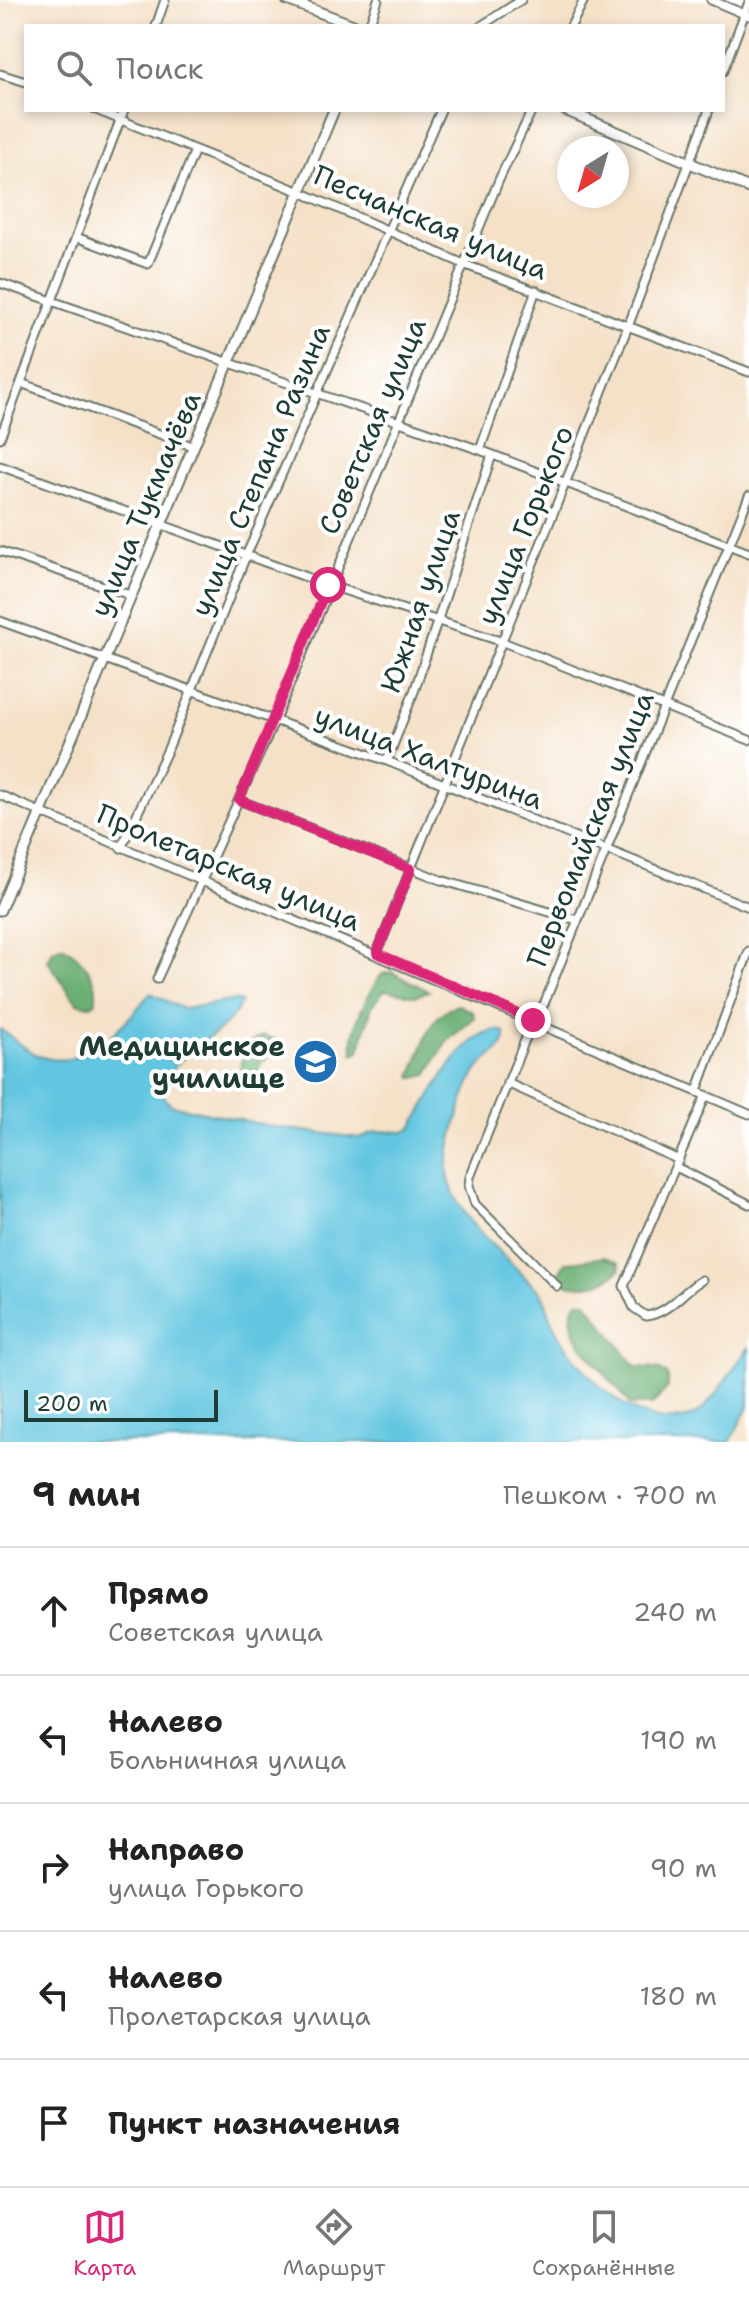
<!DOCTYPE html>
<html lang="ru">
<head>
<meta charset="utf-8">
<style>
	body { margin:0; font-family:"Shantell Sans",sans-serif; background:#f6f6f6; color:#222 }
	.compass { position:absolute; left:557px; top:136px; width:72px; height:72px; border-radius:50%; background:#fff; box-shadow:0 4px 12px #0003; rotate:217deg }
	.scale { position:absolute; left:24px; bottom:20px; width:194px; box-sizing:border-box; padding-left:8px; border:4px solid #1f3d34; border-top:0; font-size:22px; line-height:28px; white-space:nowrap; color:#1f3d34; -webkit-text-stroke:6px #fff; paint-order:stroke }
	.stop { position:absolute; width:24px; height:24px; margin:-18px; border:6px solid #db2777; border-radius:50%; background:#fff }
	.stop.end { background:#db2777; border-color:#fff; box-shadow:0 2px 8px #0008 }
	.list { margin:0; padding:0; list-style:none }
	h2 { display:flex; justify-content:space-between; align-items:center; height:104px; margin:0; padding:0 32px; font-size:34px }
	h2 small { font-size:26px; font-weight:400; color:#767676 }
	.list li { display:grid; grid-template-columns:52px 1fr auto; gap:24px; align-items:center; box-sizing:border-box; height:128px; padding:0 32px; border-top:2px solid #e0e0e0 }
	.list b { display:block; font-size:30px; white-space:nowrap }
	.list p { margin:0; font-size:26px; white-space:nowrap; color:#767676 }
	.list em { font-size:26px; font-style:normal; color:#767676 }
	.icon { flex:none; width:44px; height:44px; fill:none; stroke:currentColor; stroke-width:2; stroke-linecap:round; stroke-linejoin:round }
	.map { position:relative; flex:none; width:749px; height:1442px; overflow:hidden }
	.search { position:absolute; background:#fff; box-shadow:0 4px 12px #0003; left:24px; right:24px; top:24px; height:88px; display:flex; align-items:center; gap:20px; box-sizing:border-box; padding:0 28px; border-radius:0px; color:#767676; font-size:30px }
	.sheet { height:744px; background:#fff }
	nav { display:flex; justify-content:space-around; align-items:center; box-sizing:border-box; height:112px; border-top:2px solid #e0e0e0; background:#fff; font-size:22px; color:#767676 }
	nav a { display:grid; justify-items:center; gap:4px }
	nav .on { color:#db2777 }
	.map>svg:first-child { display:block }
	.forest { fill:#6baf73; stroke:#457654; stroke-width:2 }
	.water { fill:#63c6e1; stroke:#41828a; stroke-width:2 }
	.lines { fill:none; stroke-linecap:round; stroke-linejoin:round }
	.minor-casing { stroke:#6a7668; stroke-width:11 }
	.tertiary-casing { stroke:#6a7668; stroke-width:13 }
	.minor { stroke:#fff; stroke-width:7 }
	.tertiary { stroke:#fff; stroke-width:9 }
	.route { stroke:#db2777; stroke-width:10 }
	.labels { text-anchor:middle; stroke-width:8; stroke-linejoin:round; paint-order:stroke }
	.street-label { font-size:28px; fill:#1f3d34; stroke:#fff }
	.poi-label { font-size:28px; font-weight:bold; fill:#1f3d34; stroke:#fff; text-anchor:end }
</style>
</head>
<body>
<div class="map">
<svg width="749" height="1442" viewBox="0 0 749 1442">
	<rect width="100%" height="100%" fill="#fff"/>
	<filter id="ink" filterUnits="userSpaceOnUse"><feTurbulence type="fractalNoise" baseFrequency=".0125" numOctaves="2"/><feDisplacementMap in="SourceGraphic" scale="16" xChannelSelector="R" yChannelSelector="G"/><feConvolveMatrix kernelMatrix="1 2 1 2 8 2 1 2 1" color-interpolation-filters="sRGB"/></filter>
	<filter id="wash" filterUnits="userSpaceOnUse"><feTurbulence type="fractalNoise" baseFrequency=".006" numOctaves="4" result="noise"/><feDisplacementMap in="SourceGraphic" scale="32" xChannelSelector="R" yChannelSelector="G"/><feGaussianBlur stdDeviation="1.8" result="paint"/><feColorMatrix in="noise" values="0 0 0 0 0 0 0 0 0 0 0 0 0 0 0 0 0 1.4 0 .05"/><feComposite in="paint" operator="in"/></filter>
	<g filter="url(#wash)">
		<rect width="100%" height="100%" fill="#f5e1c8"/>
		<!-- forest -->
		<path class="forest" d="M 63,946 C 82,958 101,979 95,1003 L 89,1006 L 77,1003 L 48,961 L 53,950 Z
			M 391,972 L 429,991 L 416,996 L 384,990 L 372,1006 L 359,1051 L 354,1054 C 347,1033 369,991 382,974 Z
			M 458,1005 L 473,1012 L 474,1018 L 447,1041 L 427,1075 L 414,1078 L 411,1076 C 425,1050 424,1015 458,1005 Z
			M 263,1036 L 278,1040 L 280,1045 L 261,1063 L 255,1081 L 245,1082 L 240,1079 C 241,1061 244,1041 263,1036 Z
			M 604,1257 L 619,1263 L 620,1269 C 607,1284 583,1289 564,1283 L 557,1275 L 565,1263 Z
			M 585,1301 L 636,1367 L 657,1368 L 668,1375 L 668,1387 L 652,1405 L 630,1405 C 615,1378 551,1332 578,1301 Z"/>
		<!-- water -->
		<path class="water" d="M 150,993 L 183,1009 L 235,1000 L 241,1002 C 231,1036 155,1059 164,1098 L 171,1105 L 274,1127 L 359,1138 L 377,1131 L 405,1132 L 412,1128 C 428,1102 468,1018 505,1032 C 507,1050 488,1056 478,1069 C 465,1086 446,1151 448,1173 C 453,1213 495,1247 522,1274 C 528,1281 538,1288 543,1296 C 548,1305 549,1316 553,1324 C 575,1368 640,1442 697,1414 C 710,1406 738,1362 749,1347 L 749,1405 L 730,1442 L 0,1442 L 0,1029 C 14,1038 27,1052 42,1057 C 87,1072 126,1023 150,993 Z"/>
	</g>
	<g filter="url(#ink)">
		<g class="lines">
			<defs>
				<path id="minor" d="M 711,0 L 749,16
					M 156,26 L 165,0
					M 369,26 L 378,0
					M 481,26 L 521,0
					M 571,26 L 584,0
					M 723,71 L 749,2
					M 0,74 L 26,82
					M 96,110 L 298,191 L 466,265 L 749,372
					M 76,237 L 148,264 L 195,150
					M 0,283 L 480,450 L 749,553
					M 21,383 L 192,446
					M 0,438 L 124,110
					M 480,450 L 536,290
					M 0,466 L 328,585 L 503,642 L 749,740
					M 0,551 L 130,595
					M 0,621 L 387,761 L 749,907
					M 387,761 L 415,689 L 492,455
					M 0,795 L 749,1114
					M 239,800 L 441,880 L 577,920
					M 121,848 L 168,749 L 246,556 L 441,110
					M 377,953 L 629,324 L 709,110
					M 157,979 L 275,720 L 499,180 L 532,110
					M 507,1083 L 679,1160
					M 697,1091 L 749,951
					M 676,1167 L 749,1204
					M 702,1280 C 682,1291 670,1313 646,1316 L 634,1308 L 624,1286 L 706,1095
					M 557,1286 L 475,1204 L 469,1186 L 470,1177 L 533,1020 L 544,1004 L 749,496"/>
				<path id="tertiary" d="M 287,0 L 356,26
					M 565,110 L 749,188
					M 0,910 L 334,110"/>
			</defs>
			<!-- minor casing -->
			<use href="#minor" class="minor-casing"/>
			<!-- tertiary casing -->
			<use href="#tertiary" class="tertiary-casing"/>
			<!-- minor -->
			<use href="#minor" class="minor"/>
			<!-- tertiary -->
			<use href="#tertiary" class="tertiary"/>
		</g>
	</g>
	<g class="lines" filter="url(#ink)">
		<!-- route -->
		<path class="route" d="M 328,585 L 239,800 L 411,869 L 377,953 L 533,1020"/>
	</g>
	<!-- icons -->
	<defs>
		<symbol id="university-disc" viewBox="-11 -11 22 22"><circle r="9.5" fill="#1f6fb2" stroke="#fff"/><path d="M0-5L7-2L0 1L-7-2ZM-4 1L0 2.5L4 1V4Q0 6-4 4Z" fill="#fff"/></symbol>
	</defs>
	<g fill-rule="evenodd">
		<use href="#university-disc" x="290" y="1036" width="51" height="51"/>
	</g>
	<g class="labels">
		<!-- street labels -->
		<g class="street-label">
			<text transform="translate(431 222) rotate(23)" y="10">Песчанская улица</text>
			<text transform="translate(372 426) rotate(-67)" y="10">Советская улица</text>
			<text transform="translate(260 470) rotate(-67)" y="10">улица Степана Разина</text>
			<text transform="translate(145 504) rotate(-67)" y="10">улица Тукмачёва</text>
			<text transform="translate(525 525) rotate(-68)" y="10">улица Горького</text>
			<text transform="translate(420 601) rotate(-71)" y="10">Южная улица</text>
			<text transform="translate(429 757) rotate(21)" y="10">улица Халтурина</text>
			<text transform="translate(590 829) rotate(-68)" y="10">Первомайская улица</text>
			<text transform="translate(229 867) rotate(23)" y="10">Пролетарская улица</text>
		</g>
		<!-- poi labels -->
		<g class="poi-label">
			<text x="285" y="1056">Медицинское<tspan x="285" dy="32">училище</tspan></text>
		</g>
	</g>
</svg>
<svg class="compass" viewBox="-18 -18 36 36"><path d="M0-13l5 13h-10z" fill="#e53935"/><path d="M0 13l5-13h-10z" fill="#767676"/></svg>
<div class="scale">200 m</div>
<div class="stop" style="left:328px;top:585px"></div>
<div class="stop end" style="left:533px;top:1020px"></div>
<div class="search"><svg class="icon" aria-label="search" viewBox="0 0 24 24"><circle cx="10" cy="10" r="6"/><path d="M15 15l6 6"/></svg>Поиск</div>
</div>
<section class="sheet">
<h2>9 мин<small>Пешком · 700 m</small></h2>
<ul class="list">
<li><svg class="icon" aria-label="ahead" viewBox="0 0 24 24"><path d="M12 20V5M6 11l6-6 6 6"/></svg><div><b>Прямо</b><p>Советская улица</p></div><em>240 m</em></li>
<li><svg class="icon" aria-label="left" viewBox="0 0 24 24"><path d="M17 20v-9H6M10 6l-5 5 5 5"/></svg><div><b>Налево</b><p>Больничная улица</p></div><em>190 m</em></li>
<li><svg class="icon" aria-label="right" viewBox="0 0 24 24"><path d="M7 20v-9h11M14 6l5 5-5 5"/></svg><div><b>Направо</b><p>улица Горького</p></div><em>90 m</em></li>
<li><svg class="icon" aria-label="left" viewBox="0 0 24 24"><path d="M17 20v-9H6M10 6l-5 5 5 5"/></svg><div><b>Налево</b><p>Пролетарская улица</p></div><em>180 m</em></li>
<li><svg class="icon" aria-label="arrive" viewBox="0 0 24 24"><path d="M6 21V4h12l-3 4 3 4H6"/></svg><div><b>Пункт назначения</b></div></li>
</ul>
</section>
<nav>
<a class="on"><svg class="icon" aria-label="map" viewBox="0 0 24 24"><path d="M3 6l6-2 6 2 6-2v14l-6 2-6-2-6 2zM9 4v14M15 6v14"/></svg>Карта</a>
<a><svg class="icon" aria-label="directions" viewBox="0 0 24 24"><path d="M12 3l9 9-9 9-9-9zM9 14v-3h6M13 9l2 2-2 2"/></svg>Маршрут</a>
<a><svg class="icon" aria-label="saved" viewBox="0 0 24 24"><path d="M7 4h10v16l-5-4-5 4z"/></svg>Сохранённые</a>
</nav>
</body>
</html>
